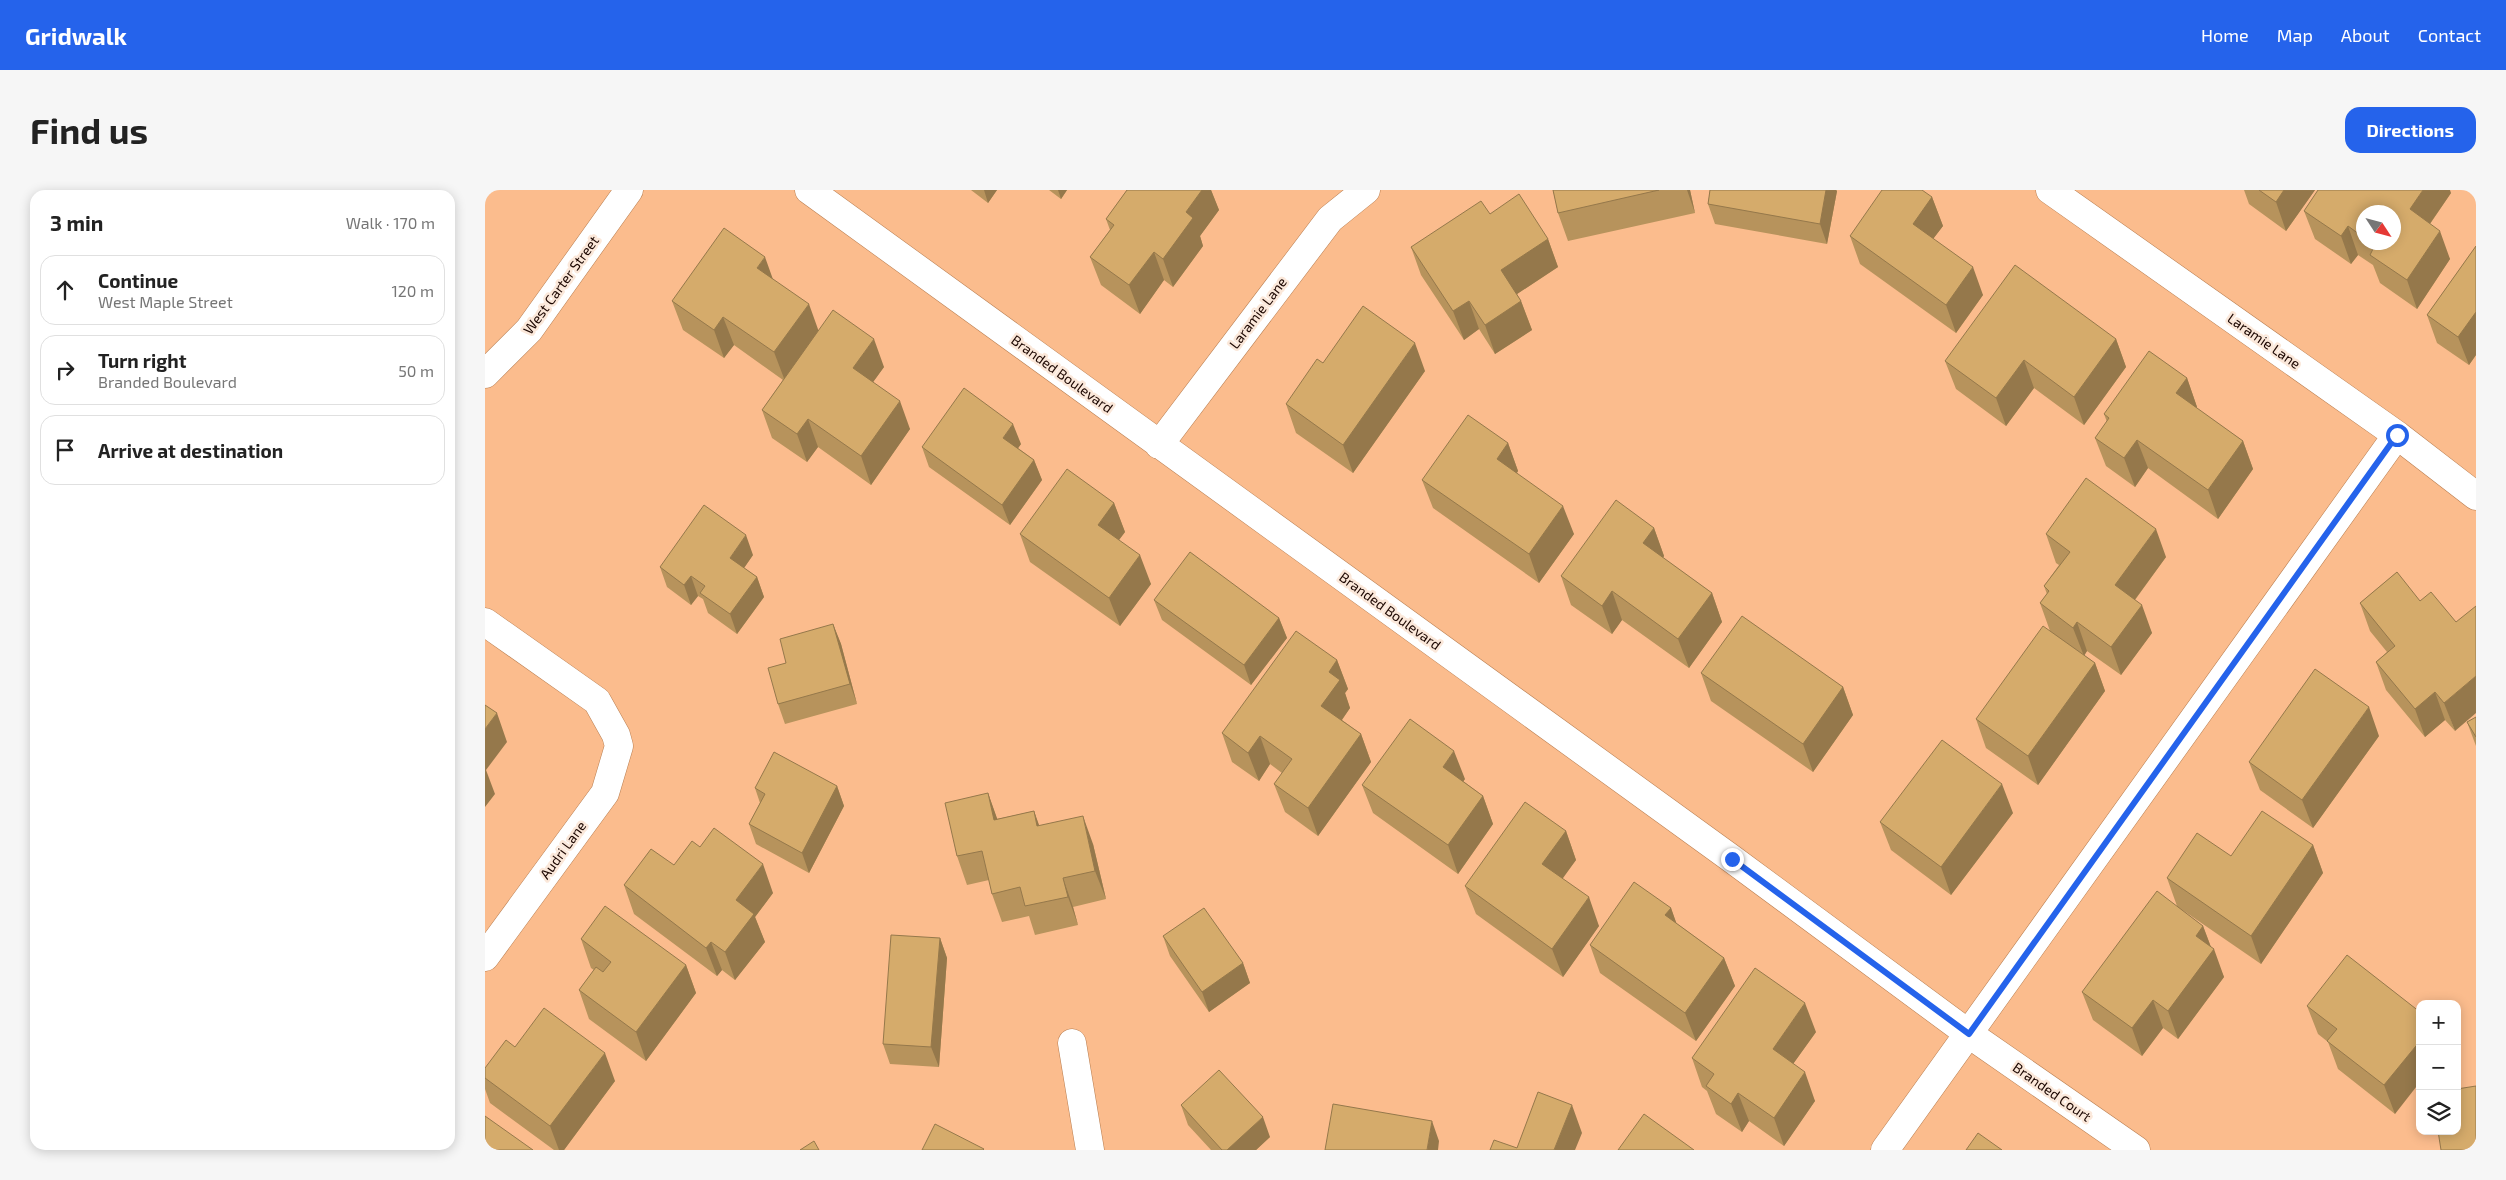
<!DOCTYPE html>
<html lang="en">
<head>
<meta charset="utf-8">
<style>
	body { margin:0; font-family:"Exo 2",sans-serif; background:#f6f6f6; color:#222 }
	.controls { position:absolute; right:15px; bottom:15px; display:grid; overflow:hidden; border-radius:10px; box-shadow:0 2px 12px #0003 }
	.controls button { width:45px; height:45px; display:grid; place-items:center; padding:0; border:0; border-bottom:1px solid #e0e0e0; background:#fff; color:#222; font:25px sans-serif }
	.compass { position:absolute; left:1871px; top:15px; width:45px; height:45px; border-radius:50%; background:#fff; box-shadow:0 2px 12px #0003; rotate:126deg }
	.stop { position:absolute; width:15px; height:15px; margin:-11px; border:4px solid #2563eb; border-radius:50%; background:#fff }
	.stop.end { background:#2563eb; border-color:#fff; box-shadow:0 1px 5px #0008 }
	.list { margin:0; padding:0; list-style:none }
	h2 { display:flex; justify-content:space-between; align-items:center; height:65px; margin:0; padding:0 20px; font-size:21px }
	h2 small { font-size:16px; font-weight:400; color:#767676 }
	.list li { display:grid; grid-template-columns:32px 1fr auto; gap:15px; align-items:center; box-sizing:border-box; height:70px; margin:0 10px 10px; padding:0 10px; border:1px solid #e0e0e0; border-radius:15px }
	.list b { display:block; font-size:19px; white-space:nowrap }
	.list p { margin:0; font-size:16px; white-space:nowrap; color:#767676 }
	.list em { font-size:16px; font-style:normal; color:#767676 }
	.icon { flex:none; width:28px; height:28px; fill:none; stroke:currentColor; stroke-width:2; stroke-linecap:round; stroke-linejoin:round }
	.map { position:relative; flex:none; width:1991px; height:960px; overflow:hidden; border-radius:15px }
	header { display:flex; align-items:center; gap:30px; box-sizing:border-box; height:70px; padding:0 25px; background:#2563eb; color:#fff }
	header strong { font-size:24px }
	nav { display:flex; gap:28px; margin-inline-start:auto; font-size:18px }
	.intro { display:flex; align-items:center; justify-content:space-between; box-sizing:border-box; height:120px; padding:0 30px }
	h1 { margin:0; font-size:35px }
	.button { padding:12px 22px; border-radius:15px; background:#2563eb; color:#fff; font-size:18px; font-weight:700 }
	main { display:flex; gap:30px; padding:0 30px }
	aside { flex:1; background:#fff; border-radius:15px; box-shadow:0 2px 12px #0003 }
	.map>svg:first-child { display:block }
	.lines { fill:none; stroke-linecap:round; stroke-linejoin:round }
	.minor-casing { stroke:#b97e50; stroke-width:29 }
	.minor { stroke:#fff; stroke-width:28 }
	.wall { fill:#b7935c; fill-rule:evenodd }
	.shaded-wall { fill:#95784b }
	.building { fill:#d5ab6b; stroke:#95784b }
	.route { stroke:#2563eb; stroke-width:6 }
	.labels { text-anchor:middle; stroke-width:5; stroke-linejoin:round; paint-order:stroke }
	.street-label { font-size:14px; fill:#1b0600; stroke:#fbe8da }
</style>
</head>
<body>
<header>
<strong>Gridwalk</strong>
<nav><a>Home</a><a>Map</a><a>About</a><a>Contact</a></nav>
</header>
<div class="intro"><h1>Find us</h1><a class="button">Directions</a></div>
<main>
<aside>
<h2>3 min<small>Walk · 170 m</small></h2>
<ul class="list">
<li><svg class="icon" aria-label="ahead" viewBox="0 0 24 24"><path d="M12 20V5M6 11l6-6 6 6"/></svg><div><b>Continue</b><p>West Maple Street</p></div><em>120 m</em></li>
<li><svg class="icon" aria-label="right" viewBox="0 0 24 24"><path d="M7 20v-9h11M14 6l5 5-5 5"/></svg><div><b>Turn right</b><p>Branded Boulevard</p></div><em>50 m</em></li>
<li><svg class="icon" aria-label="arrive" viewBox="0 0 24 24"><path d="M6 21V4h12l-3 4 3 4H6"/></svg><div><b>Arrive at destination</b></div></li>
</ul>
</aside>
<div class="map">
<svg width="1991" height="960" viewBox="0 0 1991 960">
	<rect width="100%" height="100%" fill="#fbbc8d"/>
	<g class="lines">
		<defs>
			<path id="minor" d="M 324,0 L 1247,669 L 1484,844 L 1651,960
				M 1565,0 L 1912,245 L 1991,306
				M 0,184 L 44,140 L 144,0
				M 674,255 L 845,29 L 881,0
				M 0,432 L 112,511 L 131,545 L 134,556 L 120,603 L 0,767
				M 587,853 L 605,960
				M 1400,960 L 1912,245"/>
		</defs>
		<!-- minor casing -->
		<use href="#minor" class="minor-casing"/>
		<!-- minor -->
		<use href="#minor" class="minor"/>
	</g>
	<!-- wall -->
	<path class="wall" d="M 486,0 L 512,0 L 503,13 Z
		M 564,0 L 582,0 L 576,9 Z
		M 642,0 L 726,0 L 734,20 L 715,46 L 718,56 L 688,97 L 679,90 L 655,124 L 616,95 L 605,67 L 625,40 L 621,29 Z
		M 1068,0 L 1205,0 L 1210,23 L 1083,51 L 1073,23 Z
		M 1225,0 L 1351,0 L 1352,1 L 1342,54 L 1230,34 L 1223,14 Z
		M 1759,0 L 1830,0 L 1801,41 L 1764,14 Z
		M 1966,3 L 1945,34 L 1965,69 L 1932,119 L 1895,93 L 1888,75 L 1873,65 L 1866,74 L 1830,49 L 1819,21 ZM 1878,22 L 1908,52 L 1878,52 Z
		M 1447,7 L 1458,36 L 1448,49 L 1498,105 L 1471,143 L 1375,74 L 1365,46 Z
		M 1005,24 L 1063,49 L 1073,77 L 1032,104 L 1036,111 L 1047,140 L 1010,164 L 994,139 L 979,150 L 936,85 L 926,57 Z
		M 1991,56 L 1991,165 L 1984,175 L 1952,153 L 1942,125 Z
		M 288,89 L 333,140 L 399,177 L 388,192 L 425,239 L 386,295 L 333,257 L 322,272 L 287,248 L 277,220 L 298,190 L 249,155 L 239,168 L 198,140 L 187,111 Z
		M 1631,149 L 1641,177 L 1599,235 L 1549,198 L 1521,236 L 1471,199 L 1460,171 Z
		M 838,173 L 940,181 L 868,283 L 811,243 L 801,214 Z
		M 1702,188 L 1712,217 L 1711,218 L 1758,251 L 1768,279 L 1733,329 L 1663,278 L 1650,297 L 1621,276 L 1610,248 L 1622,232 L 1619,224 Z
		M 1023,253 L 1033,281 L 1032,283 L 1089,344 L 1054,393 L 948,318 L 937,290 Z
		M 536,254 L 533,258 L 549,270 L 557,290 L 525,335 L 444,277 L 437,257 Z
		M 629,313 L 640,342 L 634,350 L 666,394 L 635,436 L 545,372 L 535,344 Z
		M 1169,338 L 1179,366 L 1178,368 L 1227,403 L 1237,432 L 1204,478 L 1137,430 L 1127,444 L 1086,415 L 1076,386 Z
		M 1561,344 L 1681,367 L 1650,410 L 1667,443 L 1636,485 L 1602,461 L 1599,465 L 1610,473 L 1620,501 L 1553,595 L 1501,558 L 1491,529 L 1565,441 L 1555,413 L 1562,404 L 1559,396 L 1574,375 L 1571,373 Z
		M 268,365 L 259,378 L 272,387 L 279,407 L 252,444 L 223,423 L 218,409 L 213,406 L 206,415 L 182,397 L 175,377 Z
		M 1912,382 L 1970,541 L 1960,530 L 1940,547 L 1901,500 L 1891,472 L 1902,462 L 1885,441 L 1875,413 Z
		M 669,410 L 794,428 L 802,448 L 766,495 L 677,430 Z
		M 348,434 L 356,454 L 372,514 L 300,534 L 293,514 L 301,473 Z
		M 852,470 L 863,499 L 860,503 L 865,518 L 857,530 L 876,544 L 886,572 L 833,646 L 800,622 L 789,594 L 797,583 L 785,574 L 774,591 L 747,572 L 737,543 Z
		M 1216,483 L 1358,497 L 1368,525 L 1328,582 L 1226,511 Z
		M 1991,527 L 1991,556 L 1982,532 Z
		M 1894,546 L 1828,638 L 1775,600 L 1764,572 Z
		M 980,589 L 978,591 L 998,606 L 1008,634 L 973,684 L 888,623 L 877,595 Z
		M 352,596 L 359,616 L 324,683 L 271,654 L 264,634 L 275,613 L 270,598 Z
		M 503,603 L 512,629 L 549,621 L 554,636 L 608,654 L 621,709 L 588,717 L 593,735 L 550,745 L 544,726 L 517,732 L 507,704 L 504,690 L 482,695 L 472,666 Z
		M 1528,623 L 1466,705 L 1406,660 L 1395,632 Z
		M 1081,641 L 1091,670 L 1077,688 L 1114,736 L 1078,787 L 991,724 L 980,696 Z
		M 1828,655 L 1838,683 L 1776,774 L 1696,719 L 1718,736 L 1726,757 L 1739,787 L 1693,849 L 1678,838 L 1657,866 L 1608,830 L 1597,802 L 1692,716 L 1682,688 L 1746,666 Z
		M 215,657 L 288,703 L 270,727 L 280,752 L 250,790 L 237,780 L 232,786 L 149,724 L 139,695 L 189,675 Z
		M 1186,718 L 1191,733 L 1239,768 L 1250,796 L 1211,851 L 1115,783 L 1105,755 Z
		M 678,746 L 758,773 L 765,793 L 724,822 L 685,766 Z
		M 455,748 L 462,768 L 454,877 L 405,874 L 398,854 Z
		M 96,749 L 201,775 L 211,803 L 161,871 L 104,829 L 94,800 L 109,780 L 106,778 Z
		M 1822,816 L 1935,822 L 1910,924 L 1853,879 L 1843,852 L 1833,844 Z
		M 1331,842 L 1308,874 L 1330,911 L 1299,956 L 1264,931 L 1257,942 L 1231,924 L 1222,901 L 1217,897 L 1207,868 Z
		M 30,857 L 130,891 L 79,960 L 69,960 L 5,913 L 0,899 L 0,878 Z
		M 696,915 L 785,947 L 771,960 L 726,960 L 703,935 Z"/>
	<!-- shaded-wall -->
	<path class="shaded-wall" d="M 499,0 L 512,0 L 503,13 Z
		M 573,0 L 582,0 L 576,9 Z
		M 717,0 L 726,0 L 734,20 L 715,46 L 718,56 L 688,97 L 678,69 L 701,22 Z
		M 1202,0 L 1205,0 L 1210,23 Z
		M 1341,0 L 1351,0 L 1352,1 L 1342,54 L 1335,34 Z
		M 1799,0 L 1830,0 L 1801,41 L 1791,12 Z
		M 1938,0 L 1965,0 L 1966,3 L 1935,48 L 1925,19 Z
		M 1447,7 L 1458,36 L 1438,62 L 1428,34 Z
		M 1863,36 L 1873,65 L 1866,74 L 1856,46 Z
		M 1955,41 L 1965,69 L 1932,119 L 1922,90 Z
		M 1063,49 L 1073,77 L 1026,108 L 1016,80 Z
		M 669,62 L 679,90 L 655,124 L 644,95 Z
		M 280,67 L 290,95 L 272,78 Z
		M 1488,77 L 1498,105 L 1471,143 L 1461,115 Z
		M 984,111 L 994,139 L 979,150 L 968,121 Z
		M 1036,111 L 1047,140 L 1010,164 L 1000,135 Z
		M 324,114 L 334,142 L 300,191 L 289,162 Z
		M 1991,122 L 1991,165 L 1984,175 L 1973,147 Z
		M 238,127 L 249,155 L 239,168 L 229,140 Z
		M 389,149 L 399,177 L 378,206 L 368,178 Z
		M 1631,149 L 1641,177 L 1599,235 L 1589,207 Z
		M 930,153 L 940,181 L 868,283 L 858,255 Z
		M 1539,170 L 1549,198 L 1521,236 L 1511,208 Z
		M 1702,188 L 1712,217 L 1701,231 L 1691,203 Z
		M 415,211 L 425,239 L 386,295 L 376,266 Z
		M 323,229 L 333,257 L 322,272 L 312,244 Z
		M 528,234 L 536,254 L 526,268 L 518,248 Z
		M 1652,250 L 1663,278 L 1650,297 L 1639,268 Z
		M 1758,251 L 1768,279 L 1733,329 L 1723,300 Z
		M 1023,253 L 1033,281 L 1022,297 L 1012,269 Z
		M 549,270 L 557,290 L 525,335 L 517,315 Z
		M 629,313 L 640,342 L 624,363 L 613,335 Z
		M 1078,316 L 1089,344 L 1054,393 L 1044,364 Z
		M 1169,338 L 1179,366 L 1168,382 L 1158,353 Z
		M 1671,339 L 1681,367 L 1640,423 L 1630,395 Z
		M 261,345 L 268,365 L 252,388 L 245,368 Z
		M 655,365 L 666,394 L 635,436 L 624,408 Z
		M 206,386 L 213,406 L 206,415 L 199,395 Z
		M 272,387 L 279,407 L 252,444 L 245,424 Z
		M 1127,401 L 1137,430 L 1127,444 L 1117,416 Z
		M 1227,403 L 1237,432 L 1204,478 L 1193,449 Z
		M 1657,415 L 1667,443 L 1636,485 L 1626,457 Z
		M 794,428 L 802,448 L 766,495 L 759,475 Z
		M 1592,432 L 1602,461 L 1599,466 L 1588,438 Z
		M 348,434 L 356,454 L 372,514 L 365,494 Z
		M 852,470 L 863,499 L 860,503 L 865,518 L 847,544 L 836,516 L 844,482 Z
		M 1610,473 L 1620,501 L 1553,595 L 1543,566 Z
		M 1991,486 L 1991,523 L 1970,541 L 1959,513 Z
		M 1358,497 L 1368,525 L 1328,582 L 1318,554 Z
		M 1950,502 L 1960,530 L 1940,547 L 1930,519 Z
		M 1884,517 L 1894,546 L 1828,638 L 1817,610 Z
		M 12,523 L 22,552 L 1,580 L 10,604 L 0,617 L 0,539 Z
		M 876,544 L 886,572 L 833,646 L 823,618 Z
		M 775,546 L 785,574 L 774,591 L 763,563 Z
		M 969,561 L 980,589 L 969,605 L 958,577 Z
		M 1517,594 L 1528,623 L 1466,705 L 1456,677 Z
		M 352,596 L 359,616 L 324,683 L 317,663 Z
		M 503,603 L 513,631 L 509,630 Z
		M 998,606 L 1008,634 L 973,684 L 963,655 Z
		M 549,621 L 559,649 L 552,636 Z
		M 598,626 L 608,654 L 621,709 L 610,681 Z
		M 1081,641 L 1091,670 L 1068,702 L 1057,674 Z
		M 1828,655 L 1838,683 L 1776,774 L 1766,746 Z
		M 278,674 L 288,703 L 270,727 L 280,752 L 250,790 L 240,762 L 251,710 Z
		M 578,688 L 588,717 L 593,735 L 583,707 Z
		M 1104,707 L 1114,736 L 1078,787 L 1067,759 Z
		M 1186,718 L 1196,746 L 1180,725 Z
		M 1718,736 L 1727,760 L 1729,759 L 1739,787 L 1693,849 L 1683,821 L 1711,746 Z
		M 455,748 L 462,768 L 454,877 L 446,857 Z
		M 226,752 L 237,780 L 232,786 L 221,758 Z
		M 1239,768 L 1250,796 L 1211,851 L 1200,823 Z
		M 758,773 L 765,793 L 724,822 L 717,802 Z
		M 201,775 L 211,803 L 161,871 L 151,842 Z
		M 1668,810 L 1678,838 L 1657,866 L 1647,838 Z
		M 1320,813 L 1331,842 L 1298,888 L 1288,859 Z
		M 1935,851 L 1935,892 L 1910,924 L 1899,895 Z
		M 120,863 L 130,891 L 79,960 L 74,960 L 65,936 Z
		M 1320,882 L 1330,911 L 1299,956 L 1289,928 Z
		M 1253,903 L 1264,931 L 1257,942 L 1246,914 Z
		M 1087,915 L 1097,943 L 1090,960 L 1069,960 Z
		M 778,927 L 785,947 L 771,960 L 742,960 Z
		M 947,931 L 954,951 L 953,960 L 942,960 Z"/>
	<!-- building -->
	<path class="building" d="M 642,0 L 717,0 L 701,22 L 708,28 L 678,69 L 669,62 L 644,95 L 605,67 L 629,35 L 621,29 Z
		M 1068,0 L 1174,0 L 1073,23 Z
		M 1225,0 L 1341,0 L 1335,34 L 1223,14 Z
		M 1397,0 L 1437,0 L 1447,7 L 1428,34 L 1488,77 L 1461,115 L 1365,46 Z
		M 1774,0 L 1799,0 L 1791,12 Z
		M 1833,0 L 1938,0 L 1925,19 L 1955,41 L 1922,90 L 1885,65 L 1890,55 L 1886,52 L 1908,52 L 1908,22 L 1878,22 L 1878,47 L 1863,36 L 1856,46 L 1819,21 Z
		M 1034,4 L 1063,49 L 1016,80 L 1036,111 L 1000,135 L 984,111 L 968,121 L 926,57 L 996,11 L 1005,24 Z
		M 239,38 L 280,67 L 272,78 L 324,114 L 289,162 L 238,127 L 229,140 L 187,111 Z
		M 1991,56 L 1991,122 L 1973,147 L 1942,125 Z
		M 1530,75 L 1631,149 L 1589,207 L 1539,170 L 1511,208 L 1460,171 Z
		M 878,116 L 930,153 L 858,255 L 801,214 L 832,169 L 838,173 Z
		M 348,120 L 389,149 L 368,178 L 415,211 L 376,266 L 323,229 L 312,244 L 277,220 Z
		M 1664,161 L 1702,188 L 1691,203 L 1758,251 L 1723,300 L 1652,250 L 1639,268 L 1610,248 L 1624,228 L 1619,224 Z
		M 479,198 L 528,234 L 518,248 L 549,270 L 517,315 L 437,257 Z
		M 983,225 L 1023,253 L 1012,269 L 1078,316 L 1044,364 L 937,290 Z
		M 582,279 L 629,313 L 613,335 L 655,365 L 624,408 L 535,344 Z
		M 1601,288 L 1671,339 L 1630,395 L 1657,415 L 1626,457 L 1592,432 L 1588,438 L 1555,413 L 1564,401 L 1559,396 L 1585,362 L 1561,344 Z
		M 1131,310 L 1169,338 L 1158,353 L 1227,403 L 1193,449 L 1127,401 L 1117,416 L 1076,386 Z
		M 219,315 L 261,345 L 245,368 L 272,387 L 245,424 L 215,403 L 220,396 L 206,386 L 199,395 L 175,377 Z
		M 705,362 L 794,428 L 759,475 L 669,410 Z
		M 1912,382 L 1935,411 L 1946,402 L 1971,432 L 1991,416 L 1991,486 L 1959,513 L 1950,502 L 1930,519 L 1891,472 L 1910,456 L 1875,413 Z
		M 1257,426 L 1358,497 L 1318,554 L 1216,483 Z
		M 348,434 L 365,494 L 293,514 L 283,478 L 301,473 L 295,449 Z
		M 1558,436 L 1610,473 L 1543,566 L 1491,529 Z
		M 811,441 L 852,470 L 844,482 L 855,490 L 836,516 L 876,544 L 823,618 L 789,594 L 807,569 L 775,546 L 763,563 L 737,543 Z
		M 1830,479 L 1884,517 L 1817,610 L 1764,572 Z
		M 0,515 L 12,523 L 0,539 Z
		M 1991,527 L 1991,547 L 1982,532 Z
		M 925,529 L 969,561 L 958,577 L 998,606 L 963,655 L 877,595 Z
		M 1457,550 L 1517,594 L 1456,677 L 1395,632 Z
		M 289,562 L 352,596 L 317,663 L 264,634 L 280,604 L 270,598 Z
		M 503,603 L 509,630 L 549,621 L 552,636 L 598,626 L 610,681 L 578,688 L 583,707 L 540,716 L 535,697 L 507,704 L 497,661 L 472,666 L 460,613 Z
		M 1040,612 L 1081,641 L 1057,674 L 1104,707 L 1067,759 L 980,696 Z
		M 1777,621 L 1828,655 L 1766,746 L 1682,688 L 1712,643 L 1746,666 Z
		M 229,638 L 278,674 L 251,710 L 269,724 L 240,762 L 226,752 L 221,758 L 139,695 L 166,659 L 189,675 L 207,651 L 215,657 Z
		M 1149,692 L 1186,718 L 1180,725 L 1239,768 L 1200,823 L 1105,755 Z
		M 1672,701 L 1718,736 L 1711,746 L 1729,759 L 1683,821 L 1668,810 L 1647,838 L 1597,802 Z
		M 120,716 L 201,775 L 151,842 L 94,800 L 111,777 L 118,782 L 126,772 L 96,749 Z
		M 719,718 L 758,773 L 717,802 L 678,746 Z
		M 406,745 L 455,748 L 446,857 L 398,854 Z
		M 1862,765 L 1935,822 L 1935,851 L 1899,895 L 1842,851 L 1852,839 L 1822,816 Z
		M 1270,778 L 1320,813 L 1288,859 L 1320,882 L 1289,928 L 1253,903 L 1246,914 L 1221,896 L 1229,884 L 1207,868 Z
		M 59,818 L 120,863 L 65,936 L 0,888 L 0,878 L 21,850 L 30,857 Z
		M 734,880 L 778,927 L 742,960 L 737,960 L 696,915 Z
		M 1991,896 L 1991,960 L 1956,960 L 1953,941 L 1972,941 L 1972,899 Z
		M 1053,902 L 1087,915 L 1069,960 L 1005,960 L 1009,950 L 1032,958 Z
		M 848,914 L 947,931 L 942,960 L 840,960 Z
		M 1159,924 L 1209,960 L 1133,960 Z
		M 0,926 L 48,960 L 0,960 Z
		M 450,934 L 499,959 L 498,960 L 437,960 Z
		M 1493,943 L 1517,960 L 1481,960 Z
		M 329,951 L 334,960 L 315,960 Z"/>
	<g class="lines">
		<!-- route -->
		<path class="route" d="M 1247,669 L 1484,844 L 1912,245"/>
	</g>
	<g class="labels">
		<!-- street labels -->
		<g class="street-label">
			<text transform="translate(76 95) rotate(-54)" y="5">West Carter Street</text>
			<text transform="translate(773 123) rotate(-53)" y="5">Laramie Lane</text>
			<text transform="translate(1779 151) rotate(35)" y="5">Laramie Lane</text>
			<text transform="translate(577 184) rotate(36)" y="5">Branded Boulevard</text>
			<text transform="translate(905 421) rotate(36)" y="5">Branded Boulevard</text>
			<text transform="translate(78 660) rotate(-54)" y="5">Audri Lane</text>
			<text transform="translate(1567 902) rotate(35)" y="5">Branded Court</text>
		</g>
	</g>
</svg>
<div class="controls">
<button>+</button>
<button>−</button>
<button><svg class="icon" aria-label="layers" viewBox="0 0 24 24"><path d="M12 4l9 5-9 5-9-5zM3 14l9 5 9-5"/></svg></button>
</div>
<svg class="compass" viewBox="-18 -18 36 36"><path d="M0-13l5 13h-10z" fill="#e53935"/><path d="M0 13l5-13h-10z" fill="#767676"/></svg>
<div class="stop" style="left:1912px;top:245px"></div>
<div class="stop end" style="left:1247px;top:669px"></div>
</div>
</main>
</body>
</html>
